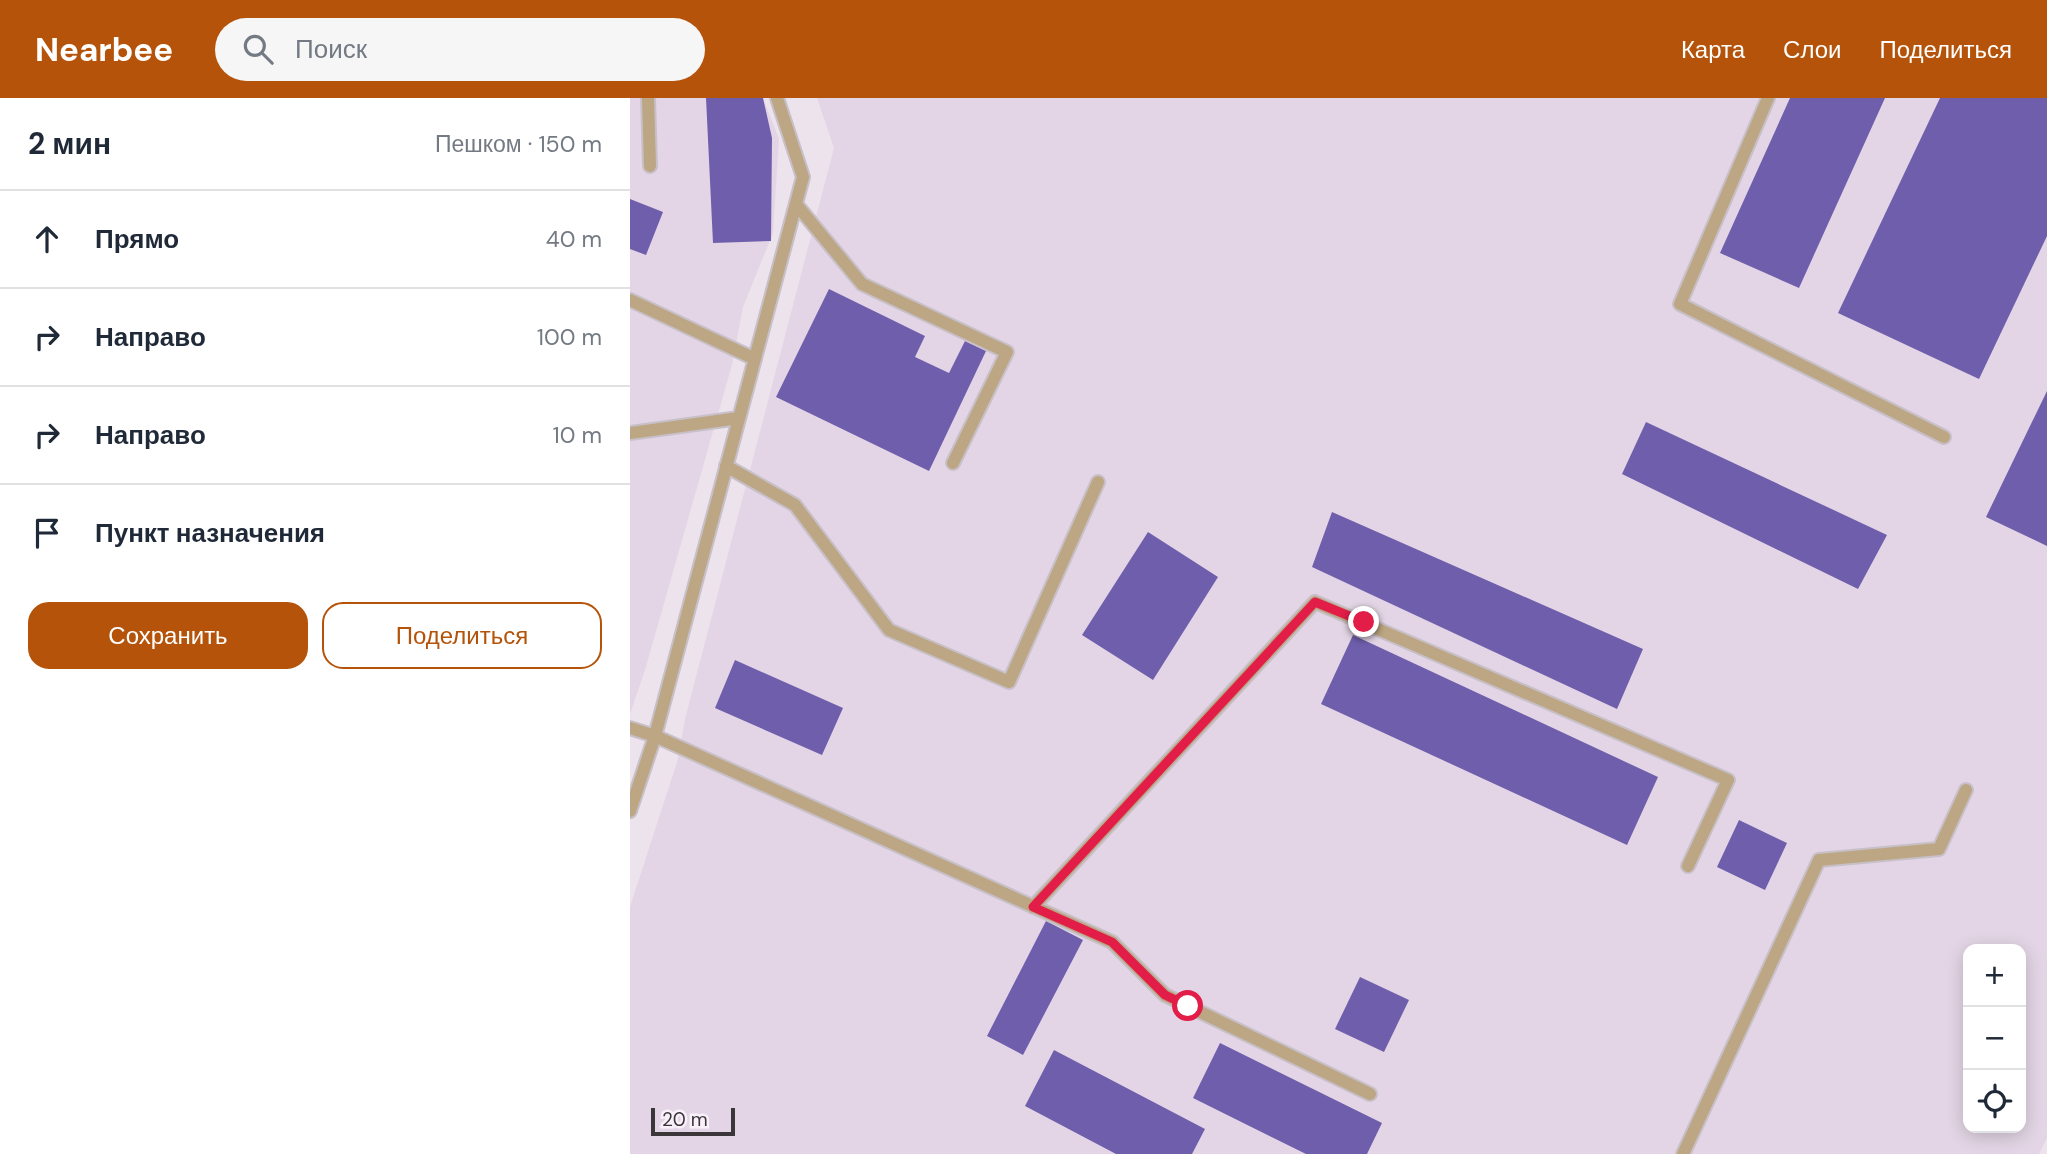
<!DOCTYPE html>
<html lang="ru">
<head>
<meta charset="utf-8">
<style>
	body { margin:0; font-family:"DM Sans",sans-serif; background:#f6f6f7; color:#1f2937 }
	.controls { position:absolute; right:21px; bottom:21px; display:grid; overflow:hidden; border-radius:14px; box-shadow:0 4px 18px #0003 }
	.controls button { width:63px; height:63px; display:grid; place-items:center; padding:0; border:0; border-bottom:2px solid #e0e1e3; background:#fff; color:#1f2937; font:35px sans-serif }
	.scale { position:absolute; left:21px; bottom:18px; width:84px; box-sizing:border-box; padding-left:7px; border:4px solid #3a363a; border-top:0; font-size:19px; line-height:24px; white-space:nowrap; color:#3a363a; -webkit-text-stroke:5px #f9f0fa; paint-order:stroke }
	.stop { position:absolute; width:21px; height:21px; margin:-16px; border:5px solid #e11d48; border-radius:50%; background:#fff }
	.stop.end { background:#e11d48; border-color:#fff; box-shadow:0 2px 7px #0008 }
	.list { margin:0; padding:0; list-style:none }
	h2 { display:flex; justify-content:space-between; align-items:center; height:91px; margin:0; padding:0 28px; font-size:30px }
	h2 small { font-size:23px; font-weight:400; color:#747a83 }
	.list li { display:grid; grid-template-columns:46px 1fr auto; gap:21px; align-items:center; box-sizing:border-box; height:98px; padding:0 28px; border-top:2px solid #e0e1e3 }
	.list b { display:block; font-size:26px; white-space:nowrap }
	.list em { font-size:23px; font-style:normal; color:#747a83 }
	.actions { display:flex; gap:14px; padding:21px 28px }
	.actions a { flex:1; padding:16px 0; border:2px solid #b45309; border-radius:21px; text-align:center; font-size:24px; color:#b45309 }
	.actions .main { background:#b45309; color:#fff }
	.icon { flex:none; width:38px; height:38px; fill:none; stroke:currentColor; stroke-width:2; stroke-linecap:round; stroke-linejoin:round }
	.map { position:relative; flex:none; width:1417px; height:1056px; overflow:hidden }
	header { display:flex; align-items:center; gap:42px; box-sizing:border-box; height:98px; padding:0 35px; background:#b45309; color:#fff }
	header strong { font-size:33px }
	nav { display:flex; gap:38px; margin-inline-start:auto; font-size:24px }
	.search { width:490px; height:63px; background:#f6f6f7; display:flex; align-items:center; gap:18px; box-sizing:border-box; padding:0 24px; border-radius:38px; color:#747a83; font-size:26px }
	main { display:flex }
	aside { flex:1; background:#fff }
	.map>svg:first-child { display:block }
	.built { fill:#e3d5e5; fill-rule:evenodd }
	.building { fill:#6f5eac }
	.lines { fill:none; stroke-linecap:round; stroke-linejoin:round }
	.service-casing { stroke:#c8c0c9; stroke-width:16 }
	.service { stroke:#bca683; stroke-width:12 }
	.route { stroke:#e11d48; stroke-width:9 }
</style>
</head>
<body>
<header>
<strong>Nearbee</strong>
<div class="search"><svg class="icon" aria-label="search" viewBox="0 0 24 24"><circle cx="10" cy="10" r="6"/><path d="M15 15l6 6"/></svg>Поиск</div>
<nav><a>Карта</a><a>Слои</a><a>Поделиться</a></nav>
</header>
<main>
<aside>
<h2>2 мин<small>Пешком · 150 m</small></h2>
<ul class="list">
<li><svg class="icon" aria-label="ahead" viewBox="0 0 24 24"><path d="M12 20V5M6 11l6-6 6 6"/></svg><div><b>Прямо</b></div><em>40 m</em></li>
<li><svg class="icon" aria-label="right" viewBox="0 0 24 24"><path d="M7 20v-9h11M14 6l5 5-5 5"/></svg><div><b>Направо</b></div><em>100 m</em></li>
<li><svg class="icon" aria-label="right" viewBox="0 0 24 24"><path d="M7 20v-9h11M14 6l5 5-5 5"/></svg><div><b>Направо</b></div><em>10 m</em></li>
<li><svg class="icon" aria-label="arrive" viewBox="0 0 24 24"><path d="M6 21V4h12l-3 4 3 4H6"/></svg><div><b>Пункт назначения</b></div></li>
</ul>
<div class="actions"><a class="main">Сохранить</a><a>Поделиться</a></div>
</aside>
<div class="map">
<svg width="1417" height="1056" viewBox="0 0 1417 1056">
	<rect width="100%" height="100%" fill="#ece3ed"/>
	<!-- built -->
	<path class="built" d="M 0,0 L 133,0 L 149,41 L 143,135 L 113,209 L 102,267 L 15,572 L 0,616 Z
		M 187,0 L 1417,0 L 1417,1040 L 1409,1056 L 0,1056 L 0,809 L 48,661 L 55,621 L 204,50 ZM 1338,851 L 1391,851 L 1391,1030 L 1338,1030 Z"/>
	<!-- building -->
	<path class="building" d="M 76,0 L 133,0 L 142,40 L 141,143 L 83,145 Z
		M 1160,0 L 1255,0 L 1169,190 L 1090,155 Z
		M 1310,0 L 1417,0 L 1417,138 L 1349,281 L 1208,215 Z
		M 0,101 L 33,114 L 16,157 L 0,151 Z
		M 199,191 L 295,238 L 285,259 L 319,275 L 335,243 L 356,253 L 299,373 L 146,299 Z
		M 1417,293 L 1417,448 L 1356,419 Z
		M 1016,324 L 1257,437 L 1228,491 L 992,376 Z
		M 702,414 L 1013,551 L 987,611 L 682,469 Z
		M 518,434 L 588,479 L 523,582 L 452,537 Z
		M 723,537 L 1028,679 L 997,747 L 691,606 Z
		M 105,562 L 213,610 L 192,657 L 85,610 Z
		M 1109,722 L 1157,745 L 1135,792 L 1087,769 Z
		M 416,823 L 453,842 L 393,957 L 357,938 Z
		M 730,879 L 779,902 L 754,954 L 705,931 Z
		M 590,945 L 752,1025 L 737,1056 L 676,1056 L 563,1000 Z
		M 424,952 L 575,1031 L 562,1056 L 486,1056 L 395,1008 Z"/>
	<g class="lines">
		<defs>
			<path id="service" d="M 18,0 L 20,68
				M 1138,0 L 1050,206 L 1314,339
				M 166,106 L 232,186 L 377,254 L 323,365
				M 0,202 L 125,261
				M 0,335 L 109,320
				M 96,368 L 165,407 L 259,532 L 379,584 L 468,384
				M 0,630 L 25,638 L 482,844 L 535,897 L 740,996
				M 0,713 L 25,638 L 173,79 L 147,0
				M 403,809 L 685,504 L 1098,682 L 1058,768
				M 1053,1056 L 1189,762 L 1309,751 L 1336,692"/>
		</defs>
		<!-- service casing -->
		<use href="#service" class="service-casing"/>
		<!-- service -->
		<use href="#service" class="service"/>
	</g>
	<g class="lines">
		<!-- route -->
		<path class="route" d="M 558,908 L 535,897 L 482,844 L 403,809 L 685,504 L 734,524"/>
	</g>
</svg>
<div class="controls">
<button>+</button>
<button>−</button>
<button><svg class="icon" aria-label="locate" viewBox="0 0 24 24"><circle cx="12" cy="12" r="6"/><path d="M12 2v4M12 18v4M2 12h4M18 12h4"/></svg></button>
</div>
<div class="scale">20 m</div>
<div class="stop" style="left:558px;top:908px"></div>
<div class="stop end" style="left:734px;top:524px"></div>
</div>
</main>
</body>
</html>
